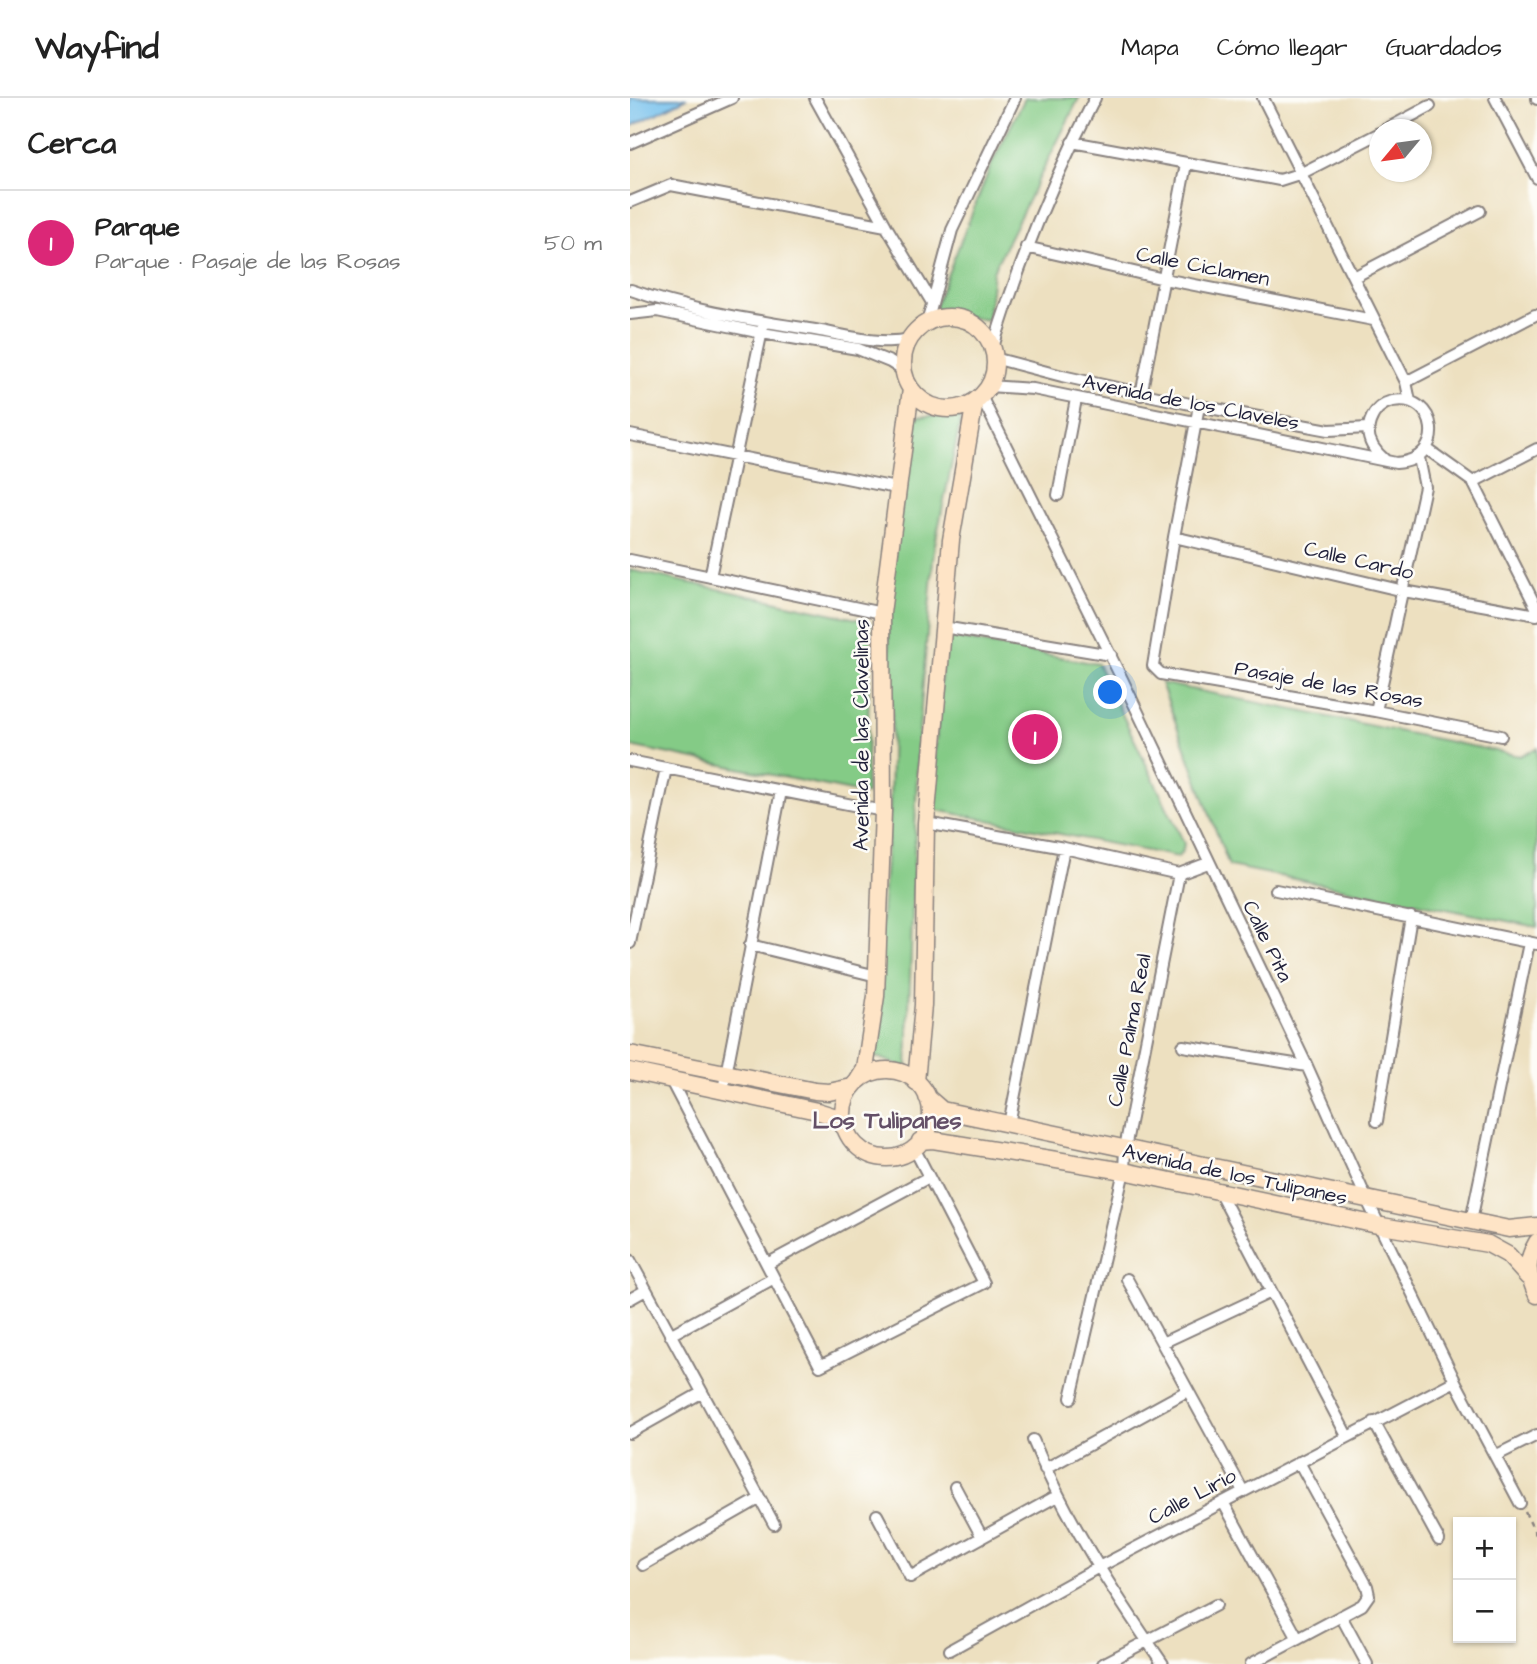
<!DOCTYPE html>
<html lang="es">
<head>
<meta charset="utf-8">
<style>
	body { margin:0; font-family:"Architects Daughter",sans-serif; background:#f2f2f2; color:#222 }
	.controls { position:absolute; right:21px; bottom:21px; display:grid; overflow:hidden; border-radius:0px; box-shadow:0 2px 5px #0004 }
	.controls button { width:63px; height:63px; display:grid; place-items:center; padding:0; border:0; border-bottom:2px solid #e0e0e0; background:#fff; color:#222; font:35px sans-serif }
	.compass { position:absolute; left:739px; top:21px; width:63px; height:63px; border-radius:50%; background:#fff; box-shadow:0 2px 5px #0004; rotate:241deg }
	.you { position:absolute; left:481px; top:595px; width:24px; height:24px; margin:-18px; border:5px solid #fff; border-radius:50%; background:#1a73e8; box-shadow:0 0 0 10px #1a73e833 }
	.badge { display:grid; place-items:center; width:46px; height:46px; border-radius:50%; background:#db2777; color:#fff; font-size:23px; font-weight:700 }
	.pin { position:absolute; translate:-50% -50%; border:4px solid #fff; box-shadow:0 2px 7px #0006 }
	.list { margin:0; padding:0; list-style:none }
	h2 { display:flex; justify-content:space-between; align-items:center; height:91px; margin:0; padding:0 28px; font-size:30px }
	h2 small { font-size:23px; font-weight:400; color:#767676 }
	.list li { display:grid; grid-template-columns:46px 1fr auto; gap:21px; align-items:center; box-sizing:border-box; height:105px; padding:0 28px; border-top:2px solid #e0e0e0 }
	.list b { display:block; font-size:26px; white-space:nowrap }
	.list p { margin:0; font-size:23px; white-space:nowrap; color:#767676 }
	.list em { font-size:23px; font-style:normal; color:#767676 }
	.map { position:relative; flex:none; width:907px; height:1566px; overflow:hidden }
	header { display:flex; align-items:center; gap:42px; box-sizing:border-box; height:98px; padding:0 35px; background:#fff; border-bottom:2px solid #e0e0e0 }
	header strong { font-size:33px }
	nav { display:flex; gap:38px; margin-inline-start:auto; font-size:24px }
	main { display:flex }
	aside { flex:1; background:#fff }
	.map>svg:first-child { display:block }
	.green { fill:#84cb86; stroke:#537660; stroke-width:2 }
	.water { fill:#73c0ed; stroke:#4a7194; stroke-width:2 }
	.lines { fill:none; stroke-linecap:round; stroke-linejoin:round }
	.street-casing { stroke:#88817e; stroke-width:14 }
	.secondary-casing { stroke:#88817e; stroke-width:19 }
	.path { stroke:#88817e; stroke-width:2.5; stroke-dasharray:5 5; stroke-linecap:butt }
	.street { stroke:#fff; stroke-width:10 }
	.secondary { stroke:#fee4c6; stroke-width:16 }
	.labels { text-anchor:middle; stroke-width:5; stroke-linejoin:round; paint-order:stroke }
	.street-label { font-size:21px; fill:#22223b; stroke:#fdfcf7 }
	.quarter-label { font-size:24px; font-weight:bold; fill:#645067; stroke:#fdfcf7 }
</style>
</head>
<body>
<header>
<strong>Wayfind</strong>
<nav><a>Mapa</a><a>Cómo llegar</a><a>Guardados</a></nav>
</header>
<main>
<aside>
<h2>Cerca<small></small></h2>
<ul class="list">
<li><span class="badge">1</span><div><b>Parque</b><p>Parque · Pasaje de las Rosas</p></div><em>50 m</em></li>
</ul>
</aside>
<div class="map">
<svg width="907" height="1566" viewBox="0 0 907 1566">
	<rect width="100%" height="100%" fill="#fdfcf7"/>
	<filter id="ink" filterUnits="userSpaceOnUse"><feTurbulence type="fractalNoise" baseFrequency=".0143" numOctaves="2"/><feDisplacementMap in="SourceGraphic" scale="14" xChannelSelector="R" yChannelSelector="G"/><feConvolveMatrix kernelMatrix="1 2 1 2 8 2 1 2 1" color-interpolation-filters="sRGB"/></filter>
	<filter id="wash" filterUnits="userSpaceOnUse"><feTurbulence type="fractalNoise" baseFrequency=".00686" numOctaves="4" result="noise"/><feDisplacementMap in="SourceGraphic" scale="28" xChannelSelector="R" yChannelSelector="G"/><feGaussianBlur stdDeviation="1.57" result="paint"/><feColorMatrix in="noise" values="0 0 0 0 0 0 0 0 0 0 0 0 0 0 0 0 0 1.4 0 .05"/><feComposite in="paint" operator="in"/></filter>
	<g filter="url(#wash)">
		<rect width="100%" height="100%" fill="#ede0c0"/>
		<!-- green -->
		<path class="green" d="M 395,0 L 449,0 L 363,173 L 358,222 L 303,213 L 362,65 Z
			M 332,316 L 304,451 L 288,645 L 277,970 L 247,959 L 241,962 L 260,708 L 262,614 L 257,509 L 283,319 Z
			M 0,472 L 241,524 L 236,696 L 0,648 Z
			M 314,538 L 468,566 L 554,745 L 553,752 L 548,759 L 301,711 Z
			M 531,585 L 890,658 L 907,650 L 907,829 L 599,768 Z"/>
		<!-- water -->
		<path class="water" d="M 0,0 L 57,0 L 0,29 Z"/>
	</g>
	<g filter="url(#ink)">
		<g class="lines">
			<defs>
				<path id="street" d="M 185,0 L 256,128 L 301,203
					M 633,0 L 776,284 L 780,303
					M 865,0 L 907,80
					M 907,0 L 907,1
					M 755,32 L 800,8
					M 442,44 L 650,82 L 672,75 L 750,35
					M 0,45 L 102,0
					M 0,104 L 41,87 L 256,128
					M 396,149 L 534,181 L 743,222
					M 724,179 L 850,113
					M 1,192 C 60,213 123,222 185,232 C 215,237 250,248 280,241
					M 0,216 L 27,213 L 132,235 L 228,251 L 260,264 L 274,273
					M 297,225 L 322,132 L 385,0
					M 362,252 C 389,165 423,81 465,0
					M 364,260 L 432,278 L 569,308 L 699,332 L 738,330
					M 776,284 L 905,217
					M 358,288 L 403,291 L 766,365 C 819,362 807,294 763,303 C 752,305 744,313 740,324 C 735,339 743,352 755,362
					M 511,297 L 556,66
					M 351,298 L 492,581 L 677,968 L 737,1102 L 825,1283 L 890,1405
					M 569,308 L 544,439 L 523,568 L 531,576 L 746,613 L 871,638
					M 0,337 L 266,390
					M 797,351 L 843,384 L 907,511
					M 843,384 L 907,351
					M 428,397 L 446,301
					M 544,439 L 774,493 L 907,517
					M 0,462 L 252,515
					M 80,479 L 133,228
					M 313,529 L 481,557
					M 746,613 L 795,389 L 789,360
					M 0,663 L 253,713
					M 296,725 L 434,750 L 549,776 L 578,765
					M 646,792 L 907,846
					M 0,845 L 36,670
					M 120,847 L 247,878
					M 553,948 L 677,968
					M 40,981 L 190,1268 L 354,1185 L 284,1050
					M 93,992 L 151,693
					M 747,1023 L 781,819
					M 379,1026 L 434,750
					M 590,1095 L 717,1338
					M 841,1123 L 899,845
					M 0,1162 L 144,1426
					M 137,1166 L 299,1079
					M 497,1181 L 613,1393
					M 0,1201 L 16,1192
					M 40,1237 L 144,1180
					M 532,1245 L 641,1194
					M 441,1300 L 494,1073 L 495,1050 L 549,776
					M 744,1324 L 809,1442
					M 0,1335 L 71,1295
					M 403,1342 C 436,1422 484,1495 533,1566
					M 865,1358 L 907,1337
					M 415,1371 L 557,1293
					M 325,1389 L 352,1439
					M 593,1404 L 668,1541
					M 247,1417 L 280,1479 L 427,1398
					M 13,1467 L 129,1401
					M 711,1518 L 737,1566
					M 320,1552 L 469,1469 L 825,1283
					M 473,1566 L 586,1507
					M 621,1566 L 732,1507 L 739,1497 L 737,1488 L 669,1364"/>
				<path id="secondary" d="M273 265a46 46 0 1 1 92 0a46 46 0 1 1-92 0Z
					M 0,956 L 185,993 L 199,994 L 222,989
					M213 1016a44 44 0 1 1 88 0a44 44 0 1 1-88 0Z
					M 0,973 L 187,1013 L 203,1018 L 216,1031
					M 228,982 L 235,971 L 246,898 L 253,713 L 252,515 L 281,291
					M 286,984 L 293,907 L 296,725 L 321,442 L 345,303
					M 297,999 L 312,1012 L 879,1131 L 907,1128
					M 290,1043 L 303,1042 L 494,1073 L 752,1128 L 858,1146 L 878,1157 L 898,1179
					M 907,1144 C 895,1164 897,1176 907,1197"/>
			</defs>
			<!-- street casing -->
			<use href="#street" class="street-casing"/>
			<!-- secondary casing -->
			<use href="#secondary" class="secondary-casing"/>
			<!-- path -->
			<path class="path" d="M 895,1414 L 907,1439"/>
			<!-- street -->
			<use href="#street" class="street"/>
			<!-- secondary -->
			<use href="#secondary" class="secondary"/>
		</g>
	</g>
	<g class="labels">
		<!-- street labels -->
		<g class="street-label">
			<text transform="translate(573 168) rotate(11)" y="7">Calle Ciclamen</text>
			<text transform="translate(561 304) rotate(11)" y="7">Avenida de los Claveles</text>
			<text transform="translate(729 462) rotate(13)" y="7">Calle Cardo</text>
			<text transform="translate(699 586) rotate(10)" y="7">Pasaje de las Rosas</text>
			<text transform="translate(231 637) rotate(-90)" y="7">Avenida de las Clavelinas</text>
			<text transform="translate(638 843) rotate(64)" y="7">Calle Pita</text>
			<text transform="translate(499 932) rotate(-79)" y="7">Calle Palma Real</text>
			<text transform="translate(605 1076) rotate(12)" y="7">Avenida de los Tulipanes</text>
			<text transform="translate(562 1398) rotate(-28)" y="7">Calle Lirio</text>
		</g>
		<!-- quarter labels -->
		<g class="quarter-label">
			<text x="257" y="1030">Los Tulipanes</text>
		</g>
	</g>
</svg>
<div class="controls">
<button>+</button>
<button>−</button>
</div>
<svg class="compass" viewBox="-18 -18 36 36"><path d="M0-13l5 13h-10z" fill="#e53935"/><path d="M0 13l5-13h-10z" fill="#767676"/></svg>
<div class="you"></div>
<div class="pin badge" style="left:405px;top:639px">1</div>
</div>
</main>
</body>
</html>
